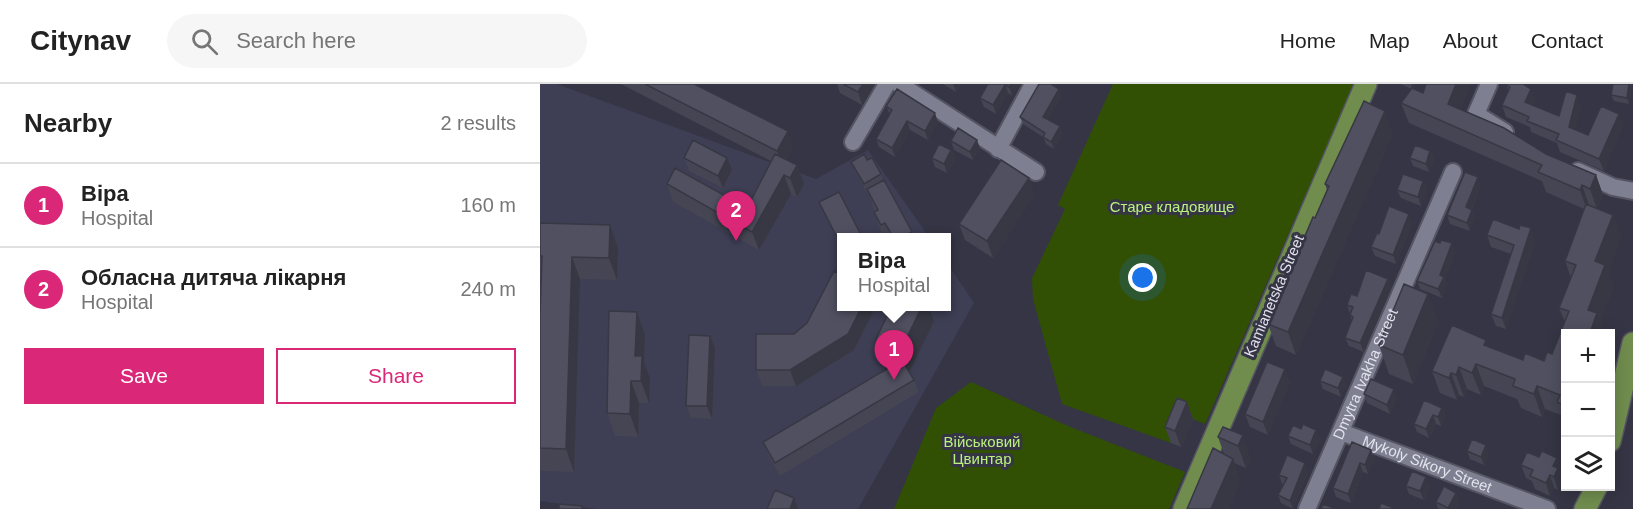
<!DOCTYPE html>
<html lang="en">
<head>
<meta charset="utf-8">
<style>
	body { margin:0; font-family:Arial,sans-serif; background:#f6f6f6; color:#222 }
	.controls { position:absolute; right:18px; bottom:18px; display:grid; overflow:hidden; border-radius:0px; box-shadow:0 3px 15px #0003 }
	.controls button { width:54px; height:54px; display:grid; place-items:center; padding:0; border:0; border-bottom:2px solid #e0e0e0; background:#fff; color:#222; font:30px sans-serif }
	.you { position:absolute; left:603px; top:194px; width:21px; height:21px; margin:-15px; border:4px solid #fff; border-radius:50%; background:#1a73e8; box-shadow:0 0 0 9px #1a73e833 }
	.badge { display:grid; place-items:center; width:39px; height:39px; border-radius:50%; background:#db2777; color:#fff; font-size:20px; font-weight:700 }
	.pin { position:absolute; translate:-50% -50px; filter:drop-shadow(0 2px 3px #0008) }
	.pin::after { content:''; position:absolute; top:32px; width:21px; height:18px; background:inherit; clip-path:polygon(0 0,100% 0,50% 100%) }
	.popup { position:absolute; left:297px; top:149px; width:114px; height:78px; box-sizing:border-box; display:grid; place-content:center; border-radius:0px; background:#fff; filter:drop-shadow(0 2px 4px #0005); font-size:20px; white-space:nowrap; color:#767676 }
	.popup b { font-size:22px; color:#222 }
	.popup::after { content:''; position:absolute; left:50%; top:100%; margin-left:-12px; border:12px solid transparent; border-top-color:#fff }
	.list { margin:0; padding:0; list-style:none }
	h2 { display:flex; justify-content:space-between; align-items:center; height:78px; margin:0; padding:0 24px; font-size:26px }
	h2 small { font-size:20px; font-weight:400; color:#767676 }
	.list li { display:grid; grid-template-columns:39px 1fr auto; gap:18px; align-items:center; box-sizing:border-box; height:84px; padding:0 24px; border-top:2px solid #e0e0e0 }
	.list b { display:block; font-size:22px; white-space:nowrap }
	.list p { margin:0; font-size:20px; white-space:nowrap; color:#767676 }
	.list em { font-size:20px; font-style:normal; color:#767676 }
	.actions { display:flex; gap:12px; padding:18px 24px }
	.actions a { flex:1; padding:14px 0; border:2px solid #db2777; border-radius:0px; text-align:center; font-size:21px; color:#db2777 }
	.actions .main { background:#db2777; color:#fff }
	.icon { flex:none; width:33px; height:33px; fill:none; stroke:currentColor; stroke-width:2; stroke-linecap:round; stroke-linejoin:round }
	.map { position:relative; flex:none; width:1093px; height:425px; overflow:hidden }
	header { display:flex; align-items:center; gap:36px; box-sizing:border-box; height:84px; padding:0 30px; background:#fff; border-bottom:2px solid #e0e0e0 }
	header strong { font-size:28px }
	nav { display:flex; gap:33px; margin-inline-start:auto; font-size:21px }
	.search { width:420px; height:54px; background:#f6f6f6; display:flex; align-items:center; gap:15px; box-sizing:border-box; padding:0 21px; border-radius:33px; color:#767676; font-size:22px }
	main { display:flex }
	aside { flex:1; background:#fff }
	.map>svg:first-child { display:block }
	.built { fill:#3e3e54 }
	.green { fill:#325004 }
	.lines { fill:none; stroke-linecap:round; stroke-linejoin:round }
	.minor-casing { stroke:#545462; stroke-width:20 }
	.major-casing { stroke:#545462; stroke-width:24 }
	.minor { stroke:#7e7f91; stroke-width:16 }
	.major { stroke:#708d4e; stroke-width:21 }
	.wall { fill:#454553 }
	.shaded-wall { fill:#383844 }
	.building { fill:#505061; stroke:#383844; stroke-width:1.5 }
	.labels { text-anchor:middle; stroke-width:6; stroke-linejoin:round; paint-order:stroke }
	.park-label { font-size:15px; fill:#bbf17f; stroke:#353545 }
	.street-label { font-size:15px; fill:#e3e3ee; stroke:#353545 }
</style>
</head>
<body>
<header>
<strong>Citynav</strong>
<div class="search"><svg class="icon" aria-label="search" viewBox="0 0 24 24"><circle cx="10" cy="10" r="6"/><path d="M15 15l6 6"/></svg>Search here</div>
<nav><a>Home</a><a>Map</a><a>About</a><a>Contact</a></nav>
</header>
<main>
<aside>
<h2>Nearby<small>2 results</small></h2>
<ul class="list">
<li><span class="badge">1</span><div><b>Віра</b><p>Hospital</p></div><em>160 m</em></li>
<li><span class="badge">2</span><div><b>Обласна дитяча лікарня</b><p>Hospital</p></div><em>240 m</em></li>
</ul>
<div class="actions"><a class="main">Save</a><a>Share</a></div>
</aside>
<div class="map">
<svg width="1093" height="425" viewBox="0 0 1093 425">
	<rect width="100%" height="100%" fill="#353545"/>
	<!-- built -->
	<path class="built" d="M 0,0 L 17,0 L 276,95 L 328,66 L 389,153 L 302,154 L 302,222 L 406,222 L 407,179 L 434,219 L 318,425 L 56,425 L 0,417 Z"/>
	<!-- green -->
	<path class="green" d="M 573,0 L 814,0 L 665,340 L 643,331 L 631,359 L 522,320 L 493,215 L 492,194 L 525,125 L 518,121 Z
		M 431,298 L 528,342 L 645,388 L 629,425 L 354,425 L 396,324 Z"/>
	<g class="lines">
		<defs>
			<g id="minor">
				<path d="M 359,0 L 496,88"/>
				<path d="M 949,0 L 936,30 L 965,48"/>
				<path d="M 313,58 L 347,0"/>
				<path d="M 458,65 L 493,0"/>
				<path d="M 1038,87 L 1073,103 L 1093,107"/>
				<path id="s1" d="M 801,348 L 1007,425"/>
				<path id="s2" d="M 767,425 L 913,88"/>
			</g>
			<path id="major" d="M 1070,357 L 1093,259
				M 644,425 L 826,0
				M 1045,425 L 1057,402"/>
		</defs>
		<!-- minor casing -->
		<use href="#minor" class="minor-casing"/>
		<!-- major casing -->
		<use href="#major" class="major-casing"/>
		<!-- minor -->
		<use href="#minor" class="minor"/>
		<!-- major -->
		<use href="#major" class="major"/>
	</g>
	<!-- wall -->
	<path class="wall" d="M 81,0 L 154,0 L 253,63 L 246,76 L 257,81 L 264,100 L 257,113 L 251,110 L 219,166 L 133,118 L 127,100 L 207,124 L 231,77 Z
		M 297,0 L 333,0 L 334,1 L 322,21 L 300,9 Z
		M 403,0 L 420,0 L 416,8 Z
		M 448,0 L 479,0 L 472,12 L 468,9 L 456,30 L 444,23 L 440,14 Z
		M 861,0 L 875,0 L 873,4 L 921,25 L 1006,70 L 1056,91 L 1063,111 L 1057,125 L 1049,122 L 1073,131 L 1081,153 L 1068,188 L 1073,203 L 1060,237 L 1065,249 L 1026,249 L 1026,341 L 1021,331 L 1005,325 L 1002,333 L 981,324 L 977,315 L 944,302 L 941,311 L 927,305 L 924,313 L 919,311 L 917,316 L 900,309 L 892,287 L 949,263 L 983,276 L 1004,277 L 1012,270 L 1025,238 L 1019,224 L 1031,194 L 1025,177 L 1044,125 L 1006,108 L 1002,97 L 869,39 L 861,19 L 871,5 Z
		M 1073,0 L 1092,0 L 1089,20 L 1074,17 L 1071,11 Z
		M 966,1 L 995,16 L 993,21 L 1019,32 L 1041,23 L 1035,45 L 1048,51 L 1083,42 L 1064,87 L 1020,68 L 1017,59 L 991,48 L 990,43 L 966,33 L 962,21 L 968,6 Z
		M 522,12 L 508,36 L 523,50 L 514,65 L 506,60 L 503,53 L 483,40 L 480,33 Z
		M 346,22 L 398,38 L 388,56 L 370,46 L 355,73 L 339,63 L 336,55 L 350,31 Z
		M 853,49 L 756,271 L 736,262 L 728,240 L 787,106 L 785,100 Z
		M 411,57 L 440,64 L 433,76 L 414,66 Z
		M 411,66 L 415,75 L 407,89 L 395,83 L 392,74 Z
		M 890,67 L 894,76 L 889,88 L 873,82 L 870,74 Z
		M 144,74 L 192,86 L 183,104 L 149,87 Z
		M 327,76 L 341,90 L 343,96 L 372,148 L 374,153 L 343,153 L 334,128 L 335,128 L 328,108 L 327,109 L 314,86 L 311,78 Z
		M 883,97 L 887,106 L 881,122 L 861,114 L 857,106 Z
		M 941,101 L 932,125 L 935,134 L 930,147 L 910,140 L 907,131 Z
		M 495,110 L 453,174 L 425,156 L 419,140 Z
		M 0,139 L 70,141 L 78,164 L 77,196 L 40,195 L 34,388 L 1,387 L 0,384 L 0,231 L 2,194 L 0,194 Z
		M 872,139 L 856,180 L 835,172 L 831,163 L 839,150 Z
		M 947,151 L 995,156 L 966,245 L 956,242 L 951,230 L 971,170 L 951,163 Z
		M 915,168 L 905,195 L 907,201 L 902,214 L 880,205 L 877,197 Z
		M 848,195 L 851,203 L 824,268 L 809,262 L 805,254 L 812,237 L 810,231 L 810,230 L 807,221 L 817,212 Z
		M 888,210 L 898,238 L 873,300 L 849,290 L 839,261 Z
		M 394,237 L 369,288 L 374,296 L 379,308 L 240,392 L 228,371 L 223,358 L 354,281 L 345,277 L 336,255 Z
		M 105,251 L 104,279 L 110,294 L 109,319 L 99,319 L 98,353 L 75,352 L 67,329 Z
		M 170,252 L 175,264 L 172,335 L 151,334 L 146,322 Z
		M 314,266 L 256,302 L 222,302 L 216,286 Z
		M 745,285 L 750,298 L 728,351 L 710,343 L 705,330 Z
		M 780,297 L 806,302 L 801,313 L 783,305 Z
		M 824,310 L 857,314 L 850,330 L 827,319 Z
		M 647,318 L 653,335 L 641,363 L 631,359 L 625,343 Z
		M 902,324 L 905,333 L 901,342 L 896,340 L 889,354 L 877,348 L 874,340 Z
		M 683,343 L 711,374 L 706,384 L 694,379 L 701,397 L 684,370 L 678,353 Z
		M 761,345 L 776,346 L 780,355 L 773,370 L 751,360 L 748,352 Z
		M 831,366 L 834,375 L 828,390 L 823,388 L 811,419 L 796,413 L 793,404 Z
		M 927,367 L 949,370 L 944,381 L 930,375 Z
		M 999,373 L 1017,374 L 1022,387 L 1020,391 L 1022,397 L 1018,406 L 1014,404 L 1010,412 L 995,405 L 992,397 L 986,394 L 981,381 Z
		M 768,387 L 753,425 L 741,419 L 738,411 L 744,400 L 742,400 L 739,391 Z
		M 866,402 L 890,402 L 884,416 L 869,410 Z
		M 916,409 L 919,417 L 915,425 L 898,425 L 896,418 Z"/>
	<!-- shaded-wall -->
	<path class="shaded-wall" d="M 323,0 L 333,0 L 334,1 L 322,21 L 318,8 Z
		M 413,0 L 420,0 L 416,8 Z
		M 471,0 L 479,0 L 472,12 L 469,3 Z
		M 871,0 L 875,0 L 873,6 Z
		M 916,0 L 931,0 L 916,40 L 908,20 Z
		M 1089,0 L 1092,0 L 1089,20 L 1087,14 Z
		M 465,1 L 468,9 L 456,30 L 453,21 Z
		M 519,5 L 522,12 L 506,41 L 503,33 Z
		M 991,5 L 995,16 L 990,29 L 985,18 Z
		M 1037,11 L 1041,23 L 1033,54 L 1029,43 Z
		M 845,27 L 853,49 L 756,271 L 748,248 Z
		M 395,29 L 398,38 L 388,56 L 385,47 Z
		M 1079,30 L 1083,42 L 1064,87 L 1059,75 Z
		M 367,37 L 370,46 L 355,73 L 352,64 Z
		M 520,42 L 523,50 L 514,65 L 511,58 Z
		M 248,47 L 253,63 L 243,82 L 237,67 Z
		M 437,56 L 440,64 L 433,76 L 430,68 Z
		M 411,66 L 415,75 L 407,89 L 404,80 Z
		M 890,67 L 894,76 L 889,88 L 886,80 Z
		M 187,74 L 192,86 L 183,104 L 178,92 Z
		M 257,81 L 264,100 L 257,113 L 250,94 Z
		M 244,91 L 251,110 L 219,166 L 212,148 Z
		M 1056,91 L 1063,111 L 1057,125 L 1050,105 Z
		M 938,93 L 941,101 L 929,132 L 926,123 Z
		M 489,94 L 495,110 L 453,174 L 447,157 Z
		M 883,97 L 887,106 L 881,122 L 878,113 Z
		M 1042,101 L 1049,121 L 1047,126 L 1040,106 Z
		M 932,126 L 935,134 L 930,147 L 927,139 Z
		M 869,130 L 872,139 L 856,180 L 853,171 Z
		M 1073,131 L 1081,153 L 1068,188 L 1073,203 L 1060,237 L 1065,249 L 1050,249 L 1048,226 L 1055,177 Z
		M 70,141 L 78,164 L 77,196 L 69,174 Z
		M 991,144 L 995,156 L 966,245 L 962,234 Z
		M 912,159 L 915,168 L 905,195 L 907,201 L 902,214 L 898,205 L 900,191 Z
		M 32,173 L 40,195 L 34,388 L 26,365 Z
		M 848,195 L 851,203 L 824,268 L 820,259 Z
		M 888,210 L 898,238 L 873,300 L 863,271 Z
		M 322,222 L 336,222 L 314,266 L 256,302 L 250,286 Z
		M 382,222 L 388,222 L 394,237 L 369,289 L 361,266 Z
		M 97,228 L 105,251 L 104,279 L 110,294 L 109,319 L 101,297 L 95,272 Z
		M 170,252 L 175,264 L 172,335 L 167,322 Z
		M 936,280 L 944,302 L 941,311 L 932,289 Z
		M 919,283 L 927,305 L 924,313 L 916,291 Z
		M 745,285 L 750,298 L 728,351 L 723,338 Z
		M 911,289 L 919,311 L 917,316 L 909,294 Z
		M 803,293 L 806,302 L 801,313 L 798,304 Z
		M 91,297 L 99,319 L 98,353 L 90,330 Z
		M 997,302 L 1005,325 L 1002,333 L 994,310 Z
		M 854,305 L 857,314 L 850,330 L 847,321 Z
		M 647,318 L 653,335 L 641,363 L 635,347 Z
		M 902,324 L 905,333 L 901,342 L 898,333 Z
		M 893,331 L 896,340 L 889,354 L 886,345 Z
		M 776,346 L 780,355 L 773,370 L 770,361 Z
		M 703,351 L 711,374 L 706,384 L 698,362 Z
		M 946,361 L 949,370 L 944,381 L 941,373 Z
		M 831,366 L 834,375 L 828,390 L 825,381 Z
		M 1017,374 L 1022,387 L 1020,391 L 1022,397 L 1018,406 L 1014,393 L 1013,382 Z
		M 693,375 L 701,397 L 689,425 L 671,425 Z
		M 765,379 L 768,387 L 753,425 L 750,417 Z
		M 820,379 L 823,388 L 811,419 L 808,410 Z
		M 1010,391 L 1014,404 L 1010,412 L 1006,399 Z
		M 886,393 L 890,402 L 884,416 L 880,407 Z
		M 916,409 L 919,417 L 915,425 L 908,425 Z
		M 254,414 L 258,425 L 250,425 Z"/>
	<!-- building -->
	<path class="building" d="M 105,0 L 154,0 L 248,47 L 237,67 Z
		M 303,0 L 323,0 L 318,8 Z
		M 448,0 L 471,0 L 469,3 L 465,1 L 453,21 L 440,14 Z
		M 499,0 L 511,0 L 519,5 L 503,33 L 520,42 L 511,58 L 503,53 L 505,49 L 480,33 Z
		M 886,0 L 916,0 L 908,20 L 964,44 L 1006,70 L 1056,91 L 1050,105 L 1042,101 L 1040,106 L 998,88 L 1002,81 L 861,19 L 872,4 L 883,9 Z
		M 967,0 L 983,0 L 991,5 L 985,18 L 1019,32 L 1026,7 L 1037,11 L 1029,43 L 1048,51 L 1061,22 L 1079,30 L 1059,75 L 1016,56 L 1019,50 L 987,37 L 989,33 L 962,21 L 970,3 L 966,1 Z
		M 1073,0 L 1089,0 L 1087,14 L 1071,11 Z
		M 357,5 L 395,29 L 385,47 L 367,37 L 352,64 L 336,55 L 352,26 L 346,22 Z
		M 824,17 L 845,27 L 748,248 L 728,240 L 773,133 L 775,134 L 789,102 L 785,100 Z
		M 418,44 L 437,56 L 430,68 L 411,57 Z
		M 153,56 L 187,74 L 178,92 L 144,74 Z
		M 399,60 L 411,66 L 404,80 L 392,74 Z
		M 875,61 L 890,67 L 886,80 L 870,74 Z
		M 235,70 L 257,81 L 250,94 L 244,91 L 212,148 L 127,100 L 135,84 L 207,124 Z
		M 324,70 L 327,76 L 332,74 L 341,90 L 324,100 L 311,78 Z
		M 461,76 L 489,94 L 447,157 L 419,140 Z
		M 925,88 L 938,93 L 926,123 L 932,126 L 927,139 L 907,131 Z
		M 863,90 L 883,97 L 878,113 L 857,106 Z
		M 344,96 L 372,148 L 362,153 L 353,153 L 345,139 L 341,141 L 334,128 L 338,126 L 327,105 Z
		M 299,108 L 322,153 L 302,153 L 302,163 L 279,118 Z
		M 1046,120 L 1073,131 L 1055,177 L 1065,181 L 1048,226 L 1057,229 L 1050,249 L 1026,249 L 1026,322 L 1017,318 L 1020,311 L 997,302 L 994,310 L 973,302 L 975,295 L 936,280 L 932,289 L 919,283 L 916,291 L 911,289 L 909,294 L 892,287 L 912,241 L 946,256 L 944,261 L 983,276 L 985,269 L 1004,277 L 1007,268 L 1012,270 L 1029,227 L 1019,224 L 1036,181 L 1025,177 Z
		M 849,122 L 869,130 L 853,171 L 831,163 L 837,149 L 839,150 Z
		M 953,135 L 979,145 L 980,141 L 991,144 L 962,234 L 951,230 L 974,161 L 947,151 Z
		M 0,139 L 70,141 L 69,174 L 32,173 L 26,365 L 0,364 L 0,231 L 2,172 L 0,172 Z
		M 901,156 L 912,159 L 900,191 L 904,193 L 898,205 L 877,197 L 895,157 L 900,159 Z
		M 826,186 L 848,195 L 820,259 L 805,254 L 813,233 L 810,231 L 813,223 L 807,221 L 811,210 L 817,212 Z
		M 294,187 L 302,191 L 302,222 L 322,222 L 308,250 L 250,286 L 216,286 L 216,250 L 254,250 L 267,239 Z
		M 864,200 L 888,210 L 863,271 L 839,261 Z
		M 352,222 L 382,222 L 361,266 L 336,255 Z
		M 69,227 L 97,228 L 95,272 L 102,272 L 101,297 L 91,297 L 90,330 L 67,329 Z
		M 149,251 L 170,252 L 167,322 L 146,322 Z
		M 362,276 L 374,296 L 235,379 L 223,358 Z
		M 727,278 L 745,285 L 723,338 L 705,330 Z
		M 785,285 L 803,293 L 798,304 L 780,297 Z
		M 831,295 L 854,305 L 847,321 L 824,310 Z
		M 637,314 L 647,318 L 635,347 L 625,343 Z
		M 884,316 L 902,324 L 898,333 L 893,331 L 886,345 L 874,340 Z
		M 763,340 L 776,346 L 770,361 L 748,352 L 753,341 L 761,345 Z
		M 683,343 L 703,351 L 698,362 L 678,353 Z
		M 932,355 L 946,361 L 941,373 L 927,367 Z
		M 812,358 L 831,366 L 825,381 L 820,379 L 808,410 L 793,404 Z
		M 673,364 L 693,375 L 671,425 L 647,425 Z
		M 1002,367 L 1017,374 L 1013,382 L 1018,384 L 1014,393 L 1010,391 L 1006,399 L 990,392 L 993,386 L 981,381 L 987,368 L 999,373 Z
		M 747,371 L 765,379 L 750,417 L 738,411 L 747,394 L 739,391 Z
		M 872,387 L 886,393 L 880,407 L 866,402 Z
		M 904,402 L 916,409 L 908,424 L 896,418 Z
		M 235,406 L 254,414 L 250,425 L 227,425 Z
		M 841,419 L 856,425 L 839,425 Z
		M 19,420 L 42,422 L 42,425 L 19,425 Z
		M 783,420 L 796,425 L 781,425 Z"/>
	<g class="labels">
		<!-- park labels -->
		<g class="park-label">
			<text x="632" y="128">Старе кладовище</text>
			<text x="442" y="363">Військовий<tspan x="442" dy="17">Цвинтар</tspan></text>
		</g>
		<!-- street labels -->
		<g class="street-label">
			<text transform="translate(734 212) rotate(-67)" y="5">Kamianetska Street</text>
			<text dy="5" stroke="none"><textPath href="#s2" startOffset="147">Dmytra Ivakha Street</textPath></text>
			<text dy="5" stroke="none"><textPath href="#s1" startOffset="92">Mykoly Sikory Street</textPath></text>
		</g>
	</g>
</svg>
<div class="controls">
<button>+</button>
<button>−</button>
<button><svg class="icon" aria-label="layers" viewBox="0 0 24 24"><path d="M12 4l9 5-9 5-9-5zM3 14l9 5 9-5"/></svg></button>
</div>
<div class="you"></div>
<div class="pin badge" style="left:354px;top:296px">1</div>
<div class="popup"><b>Віра</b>Hospital</div>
<div class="pin badge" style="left:196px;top:157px">2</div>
</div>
</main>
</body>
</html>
